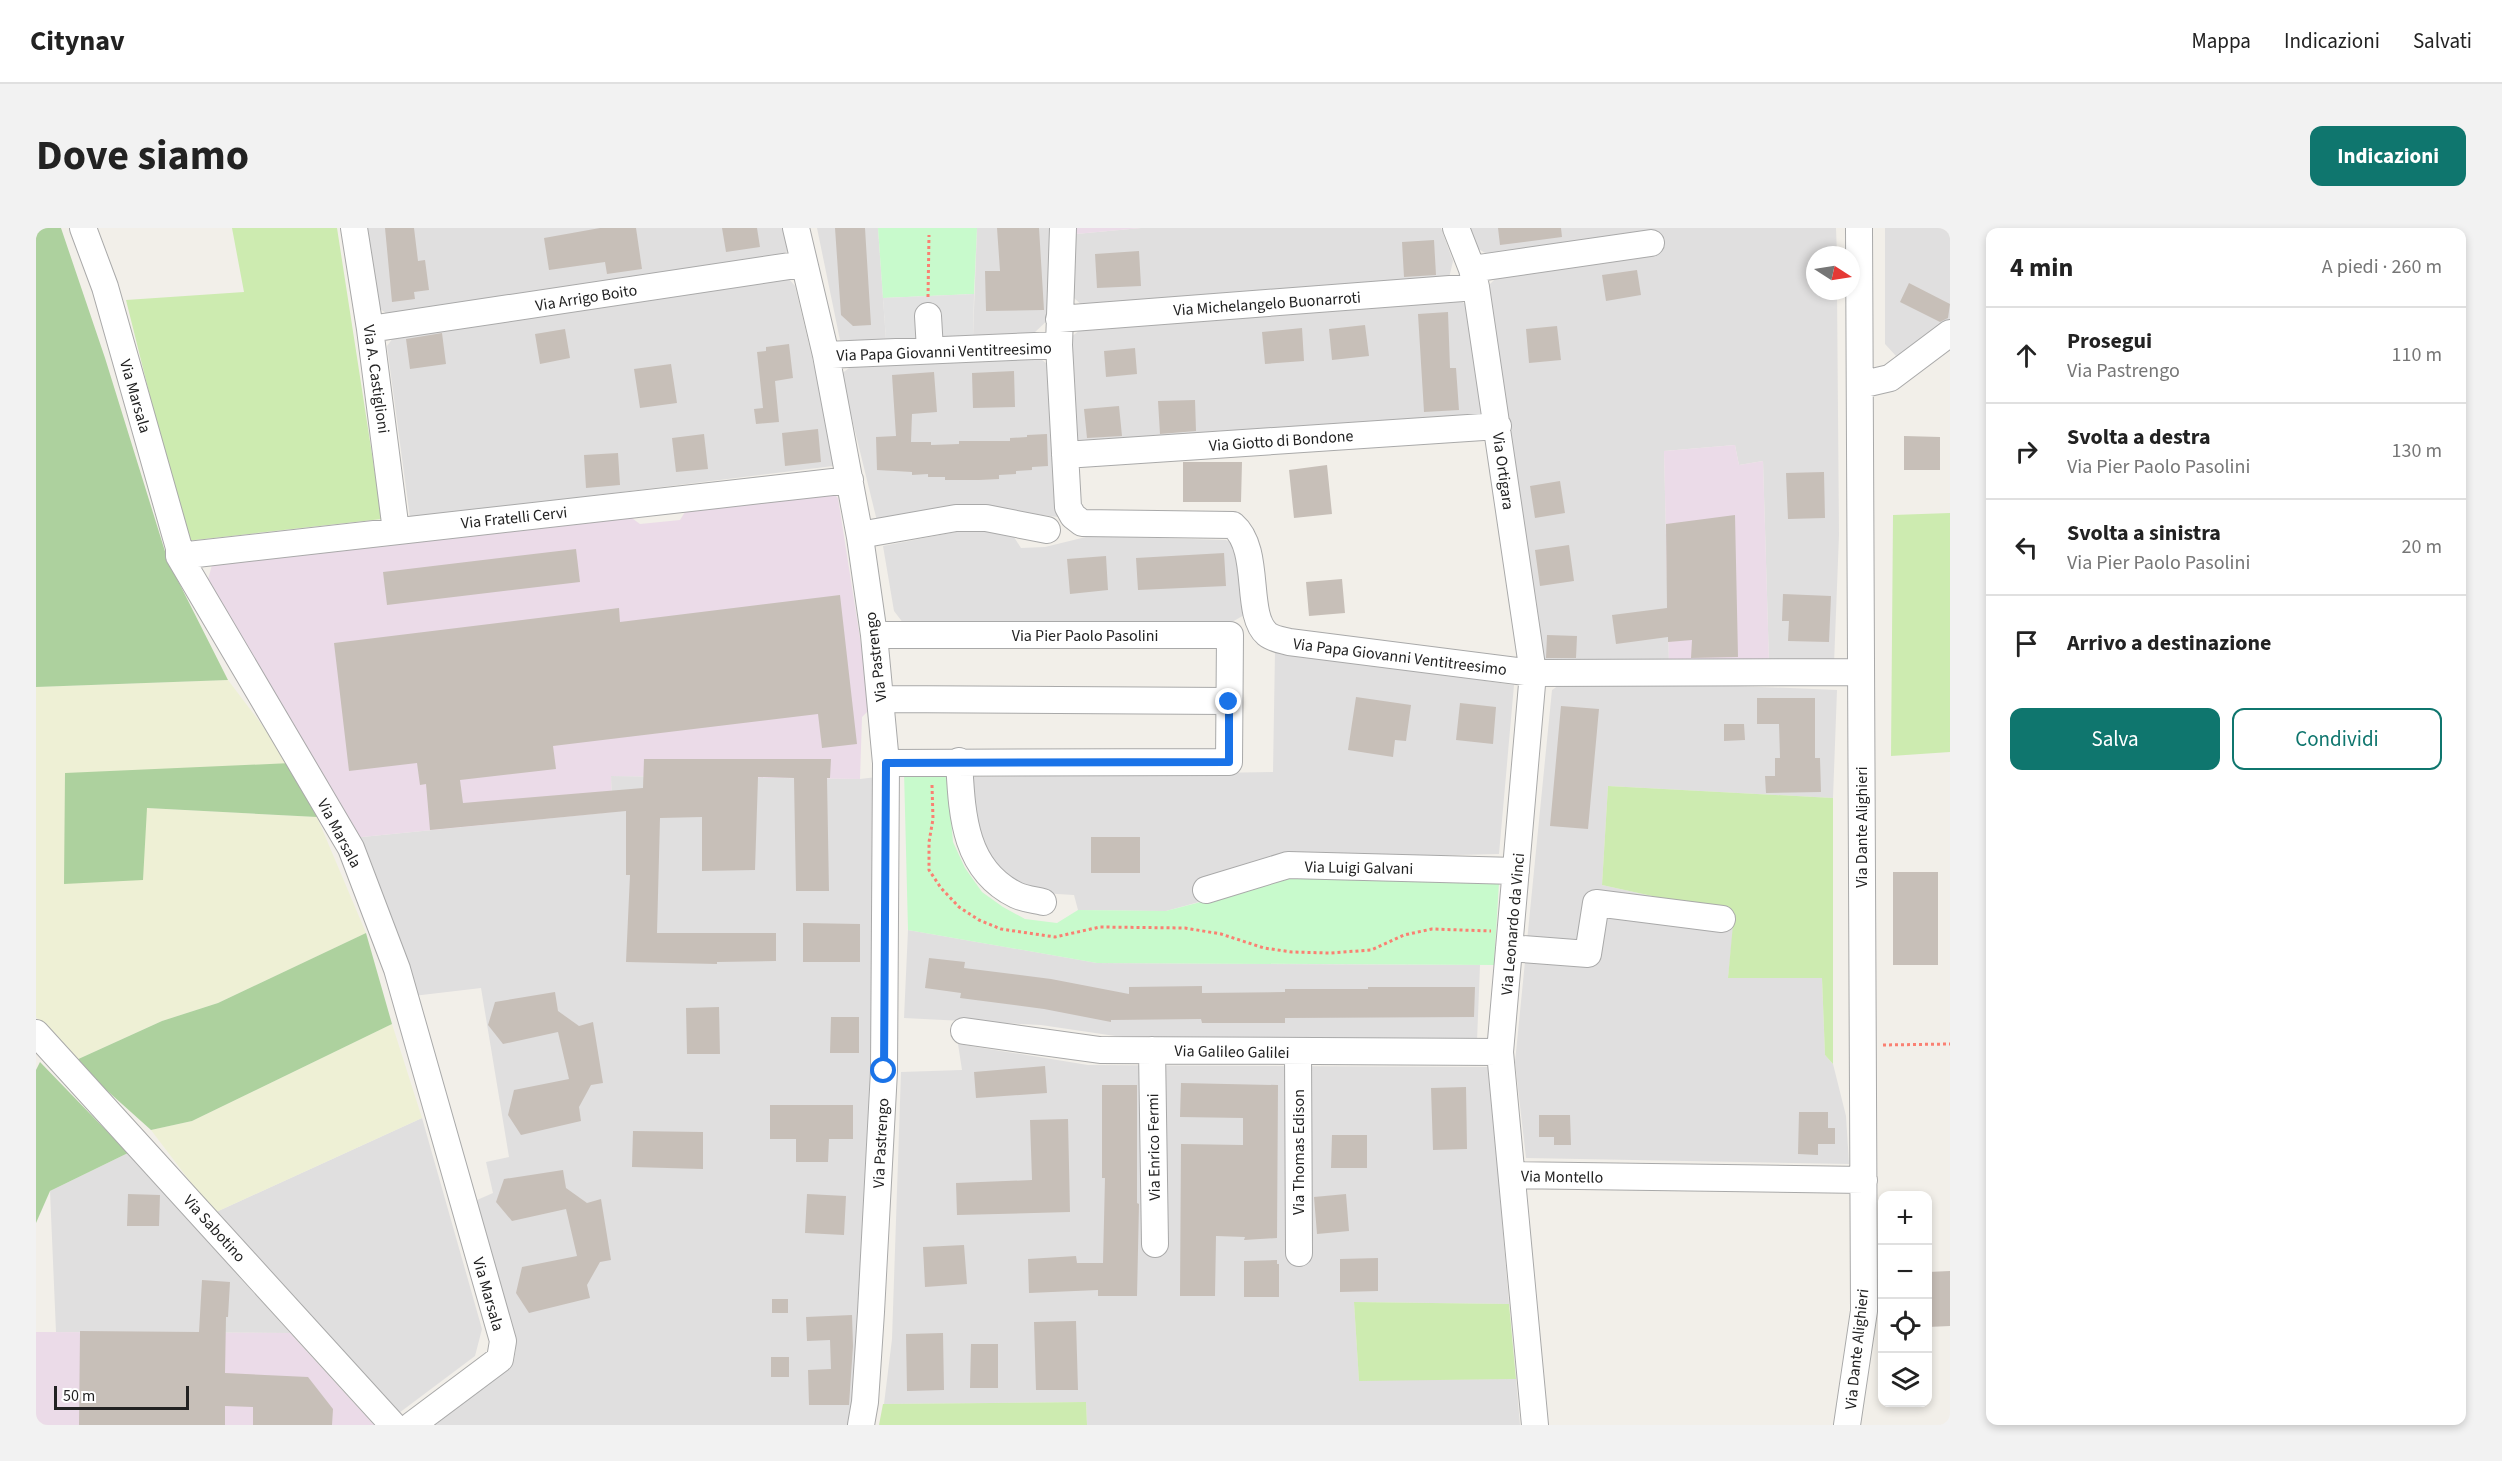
<!DOCTYPE html>
<html lang="it">
<head>
<meta charset="utf-8">
<style>
	body { margin:0; font-family:"Source Sans 3",sans-serif; background:#f2f2f2; color:#222 }
	.controls { position:absolute; right:18px; bottom:18px; display:grid; overflow:hidden; border-radius:12px; box-shadow:0 3px 9px #0003 }
	.controls button { width:54px; height:54px; display:grid; place-items:center; padding:0; border:0; border-bottom:2px solid #e0e0e0; background:#fff; color:#222; font:30px sans-serif }
	.compass { position:absolute; left:1770px; top:18px; width:54px; height:54px; border-radius:50%; background:#fff; box-shadow:0 3px 9px #0003; rotate:102deg }
	.scale { position:absolute; left:18px; bottom:15px; width:135px; box-sizing:border-box; padding-left:6px; border:3px solid #222; border-top:0; font-size:16px; line-height:21px; white-space:nowrap; color:#222; -webkit-text-stroke:4px #fff; paint-order:stroke }
	.stop { position:absolute; width:18px; height:18px; margin:-14px; border:4px solid #1a73e8; border-radius:50%; background:#fff }
	.stop.end { background:#1a73e8; border-color:#fff; box-shadow:0 2px 6px #0008 }
	.list { margin:0; padding:0; list-style:none }
	h2 { display:flex; justify-content:space-between; align-items:center; height:78px; margin:0; padding:0 24px; font-size:26px }
	h2 small { font-size:20px; font-weight:400; color:#767676 }
	.list li { display:grid; grid-template-columns:39px 1fr auto; gap:18px; align-items:center; box-sizing:border-box; height:96px; padding:0 24px; border-top:2px solid #e0e0e0 }
	.list b { display:block; font-size:22px; white-space:nowrap }
	.list p { margin:0; font-size:20px; white-space:nowrap; color:#767676 }
	.list em { font-size:20px; font-style:normal; color:#767676 }
	.actions { display:flex; gap:12px; padding:18px 24px }
	.actions a { flex:1; padding:14px 0; border:2px solid #0f766e; border-radius:12px; text-align:center; font-size:21px; color:#0f766e }
	.actions .main { background:#0f766e; color:#fff }
	.icon { flex:none; width:33px; height:33px; fill:none; stroke:currentColor; stroke-width:2; stroke-linecap:round; stroke-linejoin:round }
	.map { position:relative; flex:none; width:1914px; height:1197px; overflow:hidden; border-radius:12px }
	header { display:flex; align-items:center; gap:36px; box-sizing:border-box; height:84px; padding:0 30px; background:#fff; border-bottom:2px solid #e0e0e0 }
	header strong { font-size:28px }
	nav { display:flex; gap:33px; margin-inline-start:auto; font-size:21px }
	.intro { display:flex; align-items:center; justify-content:space-between; box-sizing:border-box; height:144px; padding:0 36px }
	h1 { margin:0; font-size:42px }
	.button { padding:15px 27px; border-radius:12px; background:#0f766e; color:#fff; font-size:21px; font-weight:700 }
	main { display:flex; gap:36px; padding:0 36px }
	aside { flex:1; background:#fff; border-radius:12px; box-shadow:0 3px 9px #0003 }
	.map>svg:first-child { display:block }
	.residential { fill:#e0dfdf }
	.industrial { fill:#ebdbe8 }
	.farmland { fill:#eef0d5 }
	.grass { fill:#cdebb0 }
	.forest { fill:#add19e }
	.park { fill:#c8facc }
	.parking { fill:#e2e2e2 }
	.building { fill:#c7bfb8 }
	.lines { fill:none; stroke-linecap:round; stroke-linejoin:round }
	.minor-casing { stroke:#a9a9a9; stroke-width:28 }
	.path { stroke:#fa8072; stroke-width:3; stroke-dasharray:3 3; stroke-linecap:butt }
	.minor { stroke:#fff; stroke-width:26 }
	.route { stroke:#1a73e8; stroke-width:8 }
	.labels { text-anchor:middle; stroke-width:5; stroke-linejoin:round; paint-order:stroke }
	.street-label { font-size:16px; fill:#222; stroke:#fff }
</style>
</head>
<body>
<header>
<strong>Citynav</strong>
<nav><a>Mappa</a><a>Indicazioni</a><a>Salvati</a></nav>
</header>
<div class="intro"><h1>Dove siamo</h1><a class="button">Indicazioni</a></div>
<main>
<div class="map">
<svg width="1914" height="1197" viewBox="0 0 1914 1197">
	<rect width="100%" height="100%" fill="#f2efe9"/>
	<!-- residential -->
	<path class="residential" d="M 329,0 L 749,0 L 753,21 L 744,31 L 355,89 L 343,80 Z
		M 781,0 L 842,0 L 850,112 L 804,112 Z
		M 941,0 L 1017,0 L 1014,90 L 998,105 L 937,109 Z
		M 1105,0 L 1405,0 L 1417,33 L 1413,50 L 1048,79 L 1038,70 L 1040,6 Z
		M 1431,0 L 1800,0 L 1801,27 L 1779,27 L 1779,63 L 1801,63 L 1803,307 L 1798,436 L 1733,434 L 1727,233 L 1703,237 L 1699,217 L 1628,223 L 1633,437 L 1504,434 L 1452,58 L 1463,47 L 1622,26 L 1622,9 L 1461,32 L 1439,19 Z
		M 1849,0 L 1914,0 L 1914,97 L 1860,128 L 1849,116 Z
		M 748,45 L 759,58 L 780,146 L 797,238 L 374,290 L 351,118 L 360,106 Z
		M 1422,70 L 1432,79 L 1451,193 L 1040,219 L 1035,109 L 1048,99 Z
		M 1002,129 L 1014,138 L 1022,289 L 927,277 L 841,293 L 805,146 L 820,135 Z
		M 935,301 L 974,303 L 985,320 L 1009,319 L 1054,308 L 1190,312 L 1198,316 L 1210,386 L 1182,402 L 871,400 L 858,383 L 847,318 Z
		M 1239,423 L 1478,457 L 1463,626 L 1247,631 L 1166,651 L 1163,674 L 1130,683 L 1042,682 L 1038,667 L 1005,665 L 982,657 L 958,640 L 938,598 L 936,549 L 1237,544 Z
		M 1532,451 L 1801,462 L 1797,570 L 1572,558 L 1566,657 L 1699,686 L 1692,750 L 1786,750 L 1789,827 L 1797,836 L 1810,888 L 1813,936 L 1490,930 L 1479,834 L 1516,462 Z
		M 575,548 L 824,551 L 841,549 L 831,1021 L 814,1197 L 392,1197 L 478,1133 L 480,1120 L 441,972 L 457,965 L 450,934 L 473,929 L 445,760 L 377,768 L 316,610 L 576,584 Z
		M 872,702 L 1061,735 L 1444,737 L 1441,813 L 1113,813 L 1005,797 L 868,790 Z
		M 922,816 L 1052,837 L 1453,839 L 1473,1076 L 1318,1074 L 1323,1152 L 1480,1151 L 1484,1197 L 1051,1197 L 1050,1174 L 848,1176 L 856,1111 L 865,844 L 926,842 Z
		M 386,890 L 446,1101 L 439,1128 L 363,1185 L 178,985 Z
		M 92,925 L 254,1105 L 20,1104 L 14,963 Z"/>
	<!-- industrial -->
	<path class="industrial" d="M 1040,0 L 1105,0 L 1040,6 Z
		M 1699,217 L 1703,237 L 1727,233 L 1733,434 L 1633,437 L 1628,223 Z
		M 791,261 L 802,270 L 835,480 L 826,489 L 824,551 L 575,548 L 576,584 L 316,610 L 171,355 L 176,337 L 593,288 L 604,296 L 644,292 L 654,276 Z
		M 0,1104 L 254,1105 L 338,1197 L 0,1197 Z"/>
	<!-- farmland -->
	<path class="farmland" d="M 192,452 L 255,535 L 110,580 L 281,589 L 330,705 L 182,775 L 126,793 L 38,833 L 0,789 L 0,459 Z
		M 356,796 L 386,890 L 178,985 L 115,902 L 156,893 Z"/>
	<!-- grass -->
	<path class="grass" d="M 196,0 L 301,0 L 346,291 L 150,313 L 90,72 L 208,64 Z
		M 1914,285 L 1914,524 L 1855,528 L 1857,287 Z
		M 1572,558 L 1797,570 L 1797,836 L 1789,827 L 1786,750 L 1692,750 L 1698,686 L 1566,657 Z
		M 1318,1074 L 1473,1076 L 1480,1151 L 1323,1153 Z
		M 1050,1174 L 1051,1197 L 843,1197 L 847,1176 Z"/>
	<!-- forest -->
	<path class="forest" d="M 0,0 L 25,0 L 69,130 L 132,333 L 192,452 L 0,459 Z
		M 255,535 L 281,589 L 111,580 L 107,652 L 28,656 L 29,545 Z
		M 330,705 L 356,796 L 156,893 L 115,902 L 38,833 L 126,793 L 182,775 Z
		M 4,834 L 92,925 L 14,963 L 0,995 L 0,842 Z"/>
	<!-- park -->
	<path class="park" d="M 842,0 L 941,0 L 938,66 L 847,70 Z
		M 868,543 L 911,544 L 917,614 L 929,640 L 946,664 L 967,679 L 989,691 L 1021,695 L 1042,682 L 1130,683 L 1253,651 L 1289,650 L 1463,655 L 1458,737 L 1061,735 L 872,702 Z"/>
	<!-- parking -->
	<path class="parking" d="M 938,66 L 937,109 L 850,112 L 847,70 Z"/>
	<!-- building -->
	<path class="building" d="M 349,0 L 378,0 L 382,33 L 389,32 L 393,62 L 378,64 L 379,71 L 356,74 Z
		M 564,0 L 600,0 L 606,41 L 571,46 L 569,34 L 513,42 L 508,10 Z
		M 686,0 L 721,0 L 724,19 L 690,24 Z
		M 799,0 L 829,0 L 835,97 L 817,98 L 805,87 Z
		M 961,0 L 1003,0 L 1008,82 L 950,83 L 949,43 L 964,43 Z
		M 1462,0 L 1525,0 L 1526,9 L 1464,17 Z
		M 1398,12 L 1400,47 L 1368,49 L 1366,14 Z
		M 1103,23 L 1105,58 L 1061,60 L 1059,26 Z
		M 1601,42 L 1605,67 L 1570,73 L 1566,47 Z
		M 1873,55 L 1914,76 L 1912,90 L 1904,94 L 1864,74 Z
		M 1412,84 L 1414,140 L 1420,140 L 1423,182 L 1388,184 L 1382,86 Z
		M 1329,97 L 1333,128 L 1296,132 L 1293,101 Z
		M 1521,98 L 1525,132 L 1493,135 L 1490,101 Z
		M 1266,100 L 1268,133 L 1229,136 L 1226,104 Z
		M 529,101 L 534,130 L 504,136 L 499,106 Z
		M 406,105 L 410,136 L 374,141 L 370,111 Z
		M 753,116 L 757,150 L 739,153 L 743,194 L 720,196 L 718,181 L 727,180 L 721,124 L 730,123 L 730,119 Z
		M 1099,120 L 1101,146 L 1070,149 L 1068,123 Z
		M 635,136 L 641,175 L 604,180 L 598,141 Z
		M 978,143 L 979,179 L 937,180 L 936,145 Z
		M 898,144 L 901,184 L 876,186 L 875,214 L 895,214 L 895,217 L 923,216 L 923,213 L 974,213 L 974,210 L 991,209 L 991,207 L 1011,206 L 1012,238 L 996,239 L 996,242 L 980,243 L 980,246 L 963,247 L 963,251 L 943,252 L 909,252 L 909,249 L 892,249 L 892,246 L 876,247 L 876,244 L 841,242 L 840,209 L 860,208 L 856,147 Z
		M 1159,172 L 1160,203 L 1124,206 L 1122,173 Z
		M 1083,178 L 1086,208 L 1051,210 L 1048,181 Z
		M 782,201 L 785,234 L 749,238 L 746,205 Z
		M 668,206 L 672,241 L 640,244 L 636,210 Z
		M 1868,208 L 1904,209 L 1904,242 L 1868,242 Z
		M 582,225 L 584,257 L 550,260 L 548,227 Z
		M 1147,234 L 1206,234 L 1205,274 L 1147,274 Z
		M 1291,237 L 1296,286 L 1258,290 L 1253,242 Z
		M 1788,244 L 1789,290 L 1752,291 L 1750,245 Z
		M 1524,253 L 1529,285 L 1499,290 L 1494,258 Z
		M 1699,287 L 1702,429 L 1655,430 L 1656,412 L 1632,414 L 1632,409 L 1580,416 L 1576,387 L 1631,380 L 1630,296 Z
		M 1533,317 L 1538,353 L 1504,358 L 1499,322 Z
		M 540,321 L 544,354 L 351,377 L 347,344 Z
		M 1188,325 L 1190,358 L 1102,362 L 1100,330 Z
		M 1070,328 L 1072,362 L 1034,366 L 1031,331 Z
		M 1306,351 L 1309,385 L 1273,388 L 1270,354 Z
		M 1747,366 L 1795,368 L 1793,414 L 1752,413 L 1753,393 L 1746,393 Z
		M 804,367 L 821,516 L 786,520 L 782,486 L 517,518 L 520,541 L 424,552 L 427,575 L 607,560 L 608,531 L 795,531 L 794,550 L 791,550 L 793,663 L 760,663 L 758,550 L 722,549 L 719,642 L 666,643 L 666,589 L 624,590 L 621,705 L 740,705 L 740,733 L 681,734 L 681,736 L 590,734 L 594,647 L 590,647 L 590,583 L 394,602 L 390,556 L 384,557 L 381,535 L 313,543 L 298,415 L 583,380 L 584,394 Z
		M 1511,407 L 1541,408 L 1540,430 L 1510,430 Z
		M 1320,469 L 1375,477 L 1370,513 L 1359,512 L 1357,529 L 1312,522 Z
		M 1721,470 L 1779,470 L 1779,530 L 1784,530 L 1785,564 L 1730,565 L 1729,548 L 1739,548 L 1739,530 L 1744,530 L 1743,496 L 1721,496 Z
		M 1424,475 L 1460,479 L 1457,516 L 1420,512 Z
		M 1525,478 L 1563,481 L 1552,601 L 1514,598 Z
		M 1688,496 L 1708,496 L 1709,512 L 1688,513 Z
		M 1055,609 L 1104,609 L 1104,645 L 1055,645 Z
		M 1857,644 L 1902,644 L 1902,737 L 1857,737 Z
		M 767,695 L 824,696 L 824,734 L 767,734 Z
		M 893,730 L 929,734 L 928,740 L 1015,751 L 1093,766 L 1093,759 L 1166,758 L 1166,765 L 1249,764 L 1249,761 L 1332,761 L 1332,759 L 1439,759 L 1438,789 L 1249,790 L 1249,795 L 1166,795 L 1165,791 L 1075,792 L 1075,794 L 1008,781 L 924,770 L 925,765 L 889,760 Z
		M 519,764 L 522,783 L 543,798 L 557,794 L 567,855 L 555,857 L 543,879 L 545,893 L 485,907 L 472,887 L 478,862 L 533,851 L 522,804 L 467,816 L 452,797 L 459,774 Z
		M 683,779 L 684,826 L 651,826 L 650,780 Z
		M 795,789 L 823,789 L 823,825 L 794,825 Z
		M 1009,838 L 1011,865 L 940,870 L 938,844 Z
		M 1145,855 L 1242,857 L 1241,1010 L 1208,1012 L 1209,1009 L 1180,1008 L 1179,1068 L 1144,1068 L 1145,916 L 1207,917 L 1207,890 L 1144,889 Z
		M 1066,857 L 1101,857 L 1101,975 L 1103,976 L 1101,1068 L 1062,1068 L 1062,1062 L 993,1065 L 992,1031 L 1040,1028 L 1041,1035 L 1067,1035 L 1069,950 L 1066,950 Z
		M 1430,859 L 1431,921 L 1397,922 L 1395,860 Z
		M 734,877 L 817,877 L 817,911 L 793,911 L 792,934 L 760,934 L 760,911 L 734,911 Z
		M 1763,884 L 1792,884 L 1792,900 L 1799,900 L 1799,916 L 1782,916 L 1782,927 L 1762,926 Z
		M 1503,887 L 1534,887 L 1535,917 L 1518,917 L 1518,909 L 1503,909 Z
		M 1032,891 L 1034,984 L 921,987 L 920,955 L 996,952 L 994,892 Z
		M 597,903 L 667,904 L 667,941 L 596,939 Z
		M 1296,907 L 1331,907 L 1331,940 L 1295,940 Z
		M 527,942 L 530,960 L 551,975 L 565,971 L 575,1032 L 564,1034 L 551,1057 L 554,1070 L 493,1085 L 480,1065 L 486,1039 L 541,1028 L 530,981 L 476,993 L 460,974 L 468,951 Z
		M 92,966 L 124,967 L 123,998 L 91,998 Z
		M 771,966 L 810,968 L 808,1007 L 769,1005 Z
		M 1310,966 L 1313,1003 L 1281,1006 L 1278,969 Z
		M 928,1017 L 931,1056 L 889,1059 L 887,1019 Z
		M 1342,1030 L 1342,1063 L 1304,1064 L 1304,1031 Z
		M 1241,1032 L 1241,1036 L 1243,1036 L 1243,1069 L 1208,1069 L 1208,1033 Z
		M 1914,1043 L 1914,1098 L 1892,1099 L 1892,1044 Z
		M 166,1052 L 194,1054 L 192,1089 L 190,1089 L 189,1145 L 272,1149 L 297,1181 L 296,1197 L 217,1197 L 217,1179 L 189,1178 L 189,1197 L 43,1197 L 44,1103 L 163,1104 Z
		M 736,1071 L 752,1071 L 752,1085 L 736,1085 Z
		M 816,1087 L 817,1118 L 813,1177 L 773,1177 L 772,1142 L 795,1141 L 794,1112 L 771,1113 L 770,1089 Z
		M 1040,1093 L 1042,1162 L 1000,1162 L 998,1094 Z
		M 907,1105 L 908,1162 L 871,1163 L 870,1106 Z
		M 935,1116 L 962,1116 L 962,1160 L 934,1160 Z
		M 735,1129 L 753,1129 L 753,1149 L 735,1149 Z"/>
	<g class="lines">
		<defs>
			<path id="minor" d="M 47,0 L 69,59 L 143,320 L 143,328 L 315,620 L 361,741 L 467,1113 L 464,1131 L 376,1197
				M 318,0 L 334,101 L 360,303
				M 760,0 L 790,127 L 824,309 L 838,407 L 850,535 L 848,843 L 835,1084 L 829,1174 L 825,1197
				M 1027,0 L 1023,117 L 1032,279 L 1037,288 L 1046,295 L 1197,297 C 1226,322 1208,386 1231,406 C 1237,411 1246,412 1253,414 L 1497,445 L 1824,444
				M 1420,0 L 1436,41 L 1440,59 L 1497,445 L 1464,824 L 1499,1197
				M 1436,41 L 1615,15
				M 892,88 L 894,122
				M 1023,91 L 1440,59
				M 334,101 L 767,36
				M 790,127 L 1023,117
				M 1824,157 L 1854,150 L 1914,105
				M 1029,227 L 1462,198
				M 824,309 L 835,305 L 920,290 L 950,290 L 1011,302
				M 143,328 L 814,252
				M 838,407 L 1194,407 L 1193,534 L 850,535
				M 845,471 L 1193,473
				M 923,533 C 926,584 927,641 980,667 C 988,671 999,672 1007,674
				M 1170,662 L 1252,637 L 1480,643
				M 1473,720 L 1552,726 L 1560,675 L 1686,691
				M 928,803 L 1064,822 L 1464,824
				M 0,805 L 357,1197
				M 1116,822 L 1119,1016
				M 1262,823 L 1263,1025
				M 1476,947 L 1828,952
				M 1811,1197 L 1828,1083 L 1823,0"/>
		</defs>
		<!-- minor casing -->
		<use href="#minor" class="minor-casing"/>
		<!-- path -->
		<path class="path" d="M 892,69 L 893,7
			M 896,557 L 897,591 L 893,614 L 893,642 L 905,660 L 923,679 L 943,692 L 965,701 L 1019,709 L 1064,699 L 1149,700 L 1185,706 L 1228,720 L 1256,724 L 1294,725 L 1335,722 L 1368,707 L 1396,701 L 1455,703
			M 1847,817 L 1914,816"/>
		<!-- minor -->
		<use href="#minor" class="minor"/>
	</g>
	<g class="lines">
		<!-- route -->
		<path class="route" d="M 848,843 L 850,535 L 1193,534 L 1193,474"/>
	</g>
	<g class="labels">
		<!-- street labels -->
		<g class="street-label">
			<text transform="translate(550 69) rotate(-9)" y="6">Via Arrigo Boito</text>
			<text transform="translate(1231 75) rotate(-4)" y="6">Via Michelangelo Buonarroti</text>
			<text transform="translate(908 123) rotate(-2)" y="6">Via Papa Giovanni Ventitreesimo</text>
			<text transform="translate(341 151) rotate(82)" y="6">Via A. Castiglioni</text>
			<text transform="translate(100 168) rotate(74)" y="6">Via Marsala</text>
			<text transform="translate(1245 212) rotate(-4)" y="6">Via Giotto di Bondone</text>
			<text transform="translate(1468 243) rotate(82)" y="6">Via Ortigara</text>
			<text transform="translate(478 289) rotate(-6)" y="6">Via Fratelli Cervi</text>
			<text x="1049" y="413">Via Pier Paolo Pasolini</text>
			<text transform="translate(1364 428) rotate(7)" y="6">Via Papa Giovanni Ventitreesimo</text>
			<text transform="translate(839 429) rotate(-97)" y="6">Via Pastrengo</text>
			<text transform="translate(1825 599) rotate(-90)" y="6">Via Dante Alighieri</text>
			<text transform="translate(304 605) rotate(62)" y="6">Via Marsala</text>
			<text transform="translate(1323 639) rotate(1)" y="6">Via Luigi Galvani</text>
			<text transform="translate(1476 696) rotate(-85)" y="6">Via Leonardo da Vinci</text>
			<text transform="translate(1196 823) rotate(1)" y="6">Via Galileo Galilei</text>
			<text transform="translate(844 915) rotate(-87)" y="6">Via Pastrengo</text>
			<text transform="translate(1117 919) rotate(-91)" y="6">Via Enrico Fermi</text>
			<text transform="translate(1262 924) rotate(-90)" y="6">Via Thomas Edison</text>
			<text transform="translate(1526 948) rotate(1)" y="6">Via Montello</text>
			<text transform="translate(179 1000) rotate(48)" y="6">Via Sabotino</text>
			<text transform="translate(453 1066) rotate(74)" y="6">Via Marsala</text>
			<text transform="translate(1820 1121) rotate(-84)" y="6">Via Dante Alighieri</text>
		</g>
	</g>
</svg>
<div class="controls">
<button>+</button>
<button>−</button>
<button><svg class="icon" aria-label="locate" viewBox="0 0 24 24"><circle cx="12" cy="12" r="6"/><path d="M12 2v4M12 18v4M2 12h4M18 12h4"/></svg></button>
<button><svg class="icon" aria-label="layers" viewBox="0 0 24 24"><path d="M12 4l9 5-9 5-9-5zM3 14l9 5 9-5"/></svg></button>
</div>
<svg class="compass" viewBox="-18 -18 36 36"><path d="M0-13l5 13h-10z" fill="#e53935"/><path d="M0 13l5-13h-10z" fill="#767676"/></svg>
<div class="scale">50 m</div>
<div class="stop" style="left:848px;top:843px"></div>
<div class="stop end" style="left:1193px;top:474px"></div>
</div>
<aside>
<h2>4 min<small>A piedi · 260 m</small></h2>
<ul class="list">
<li><svg class="icon" aria-label="ahead" viewBox="0 0 24 24"><path d="M12 20V5M6 11l6-6 6 6"/></svg><div><b>Prosegui</b><p>Via Pastrengo</p></div><em>110 m</em></li>
<li><svg class="icon" aria-label="right" viewBox="0 0 24 24"><path d="M7 20v-9h11M14 6l5 5-5 5"/></svg><div><b>Svolta a destra</b><p>Via Pier Paolo Pasolini</p></div><em>130 m</em></li>
<li><svg class="icon" aria-label="left" viewBox="0 0 24 24"><path d="M17 20v-9H6M10 6l-5 5 5 5"/></svg><div><b>Svolta a sinistra</b><p>Via Pier Paolo Pasolini</p></div><em>20 m</em></li>
<li><svg class="icon" aria-label="arrive" viewBox="0 0 24 24"><path d="M6 21V4h12l-3 4 3 4H6"/></svg><div><b>Arrivo a destinazione</b></div></li>
</ul>
<div class="actions"><a class="main">Salva</a><a>Condividi</a></div>
</aside>
</main>
</body>
</html>
